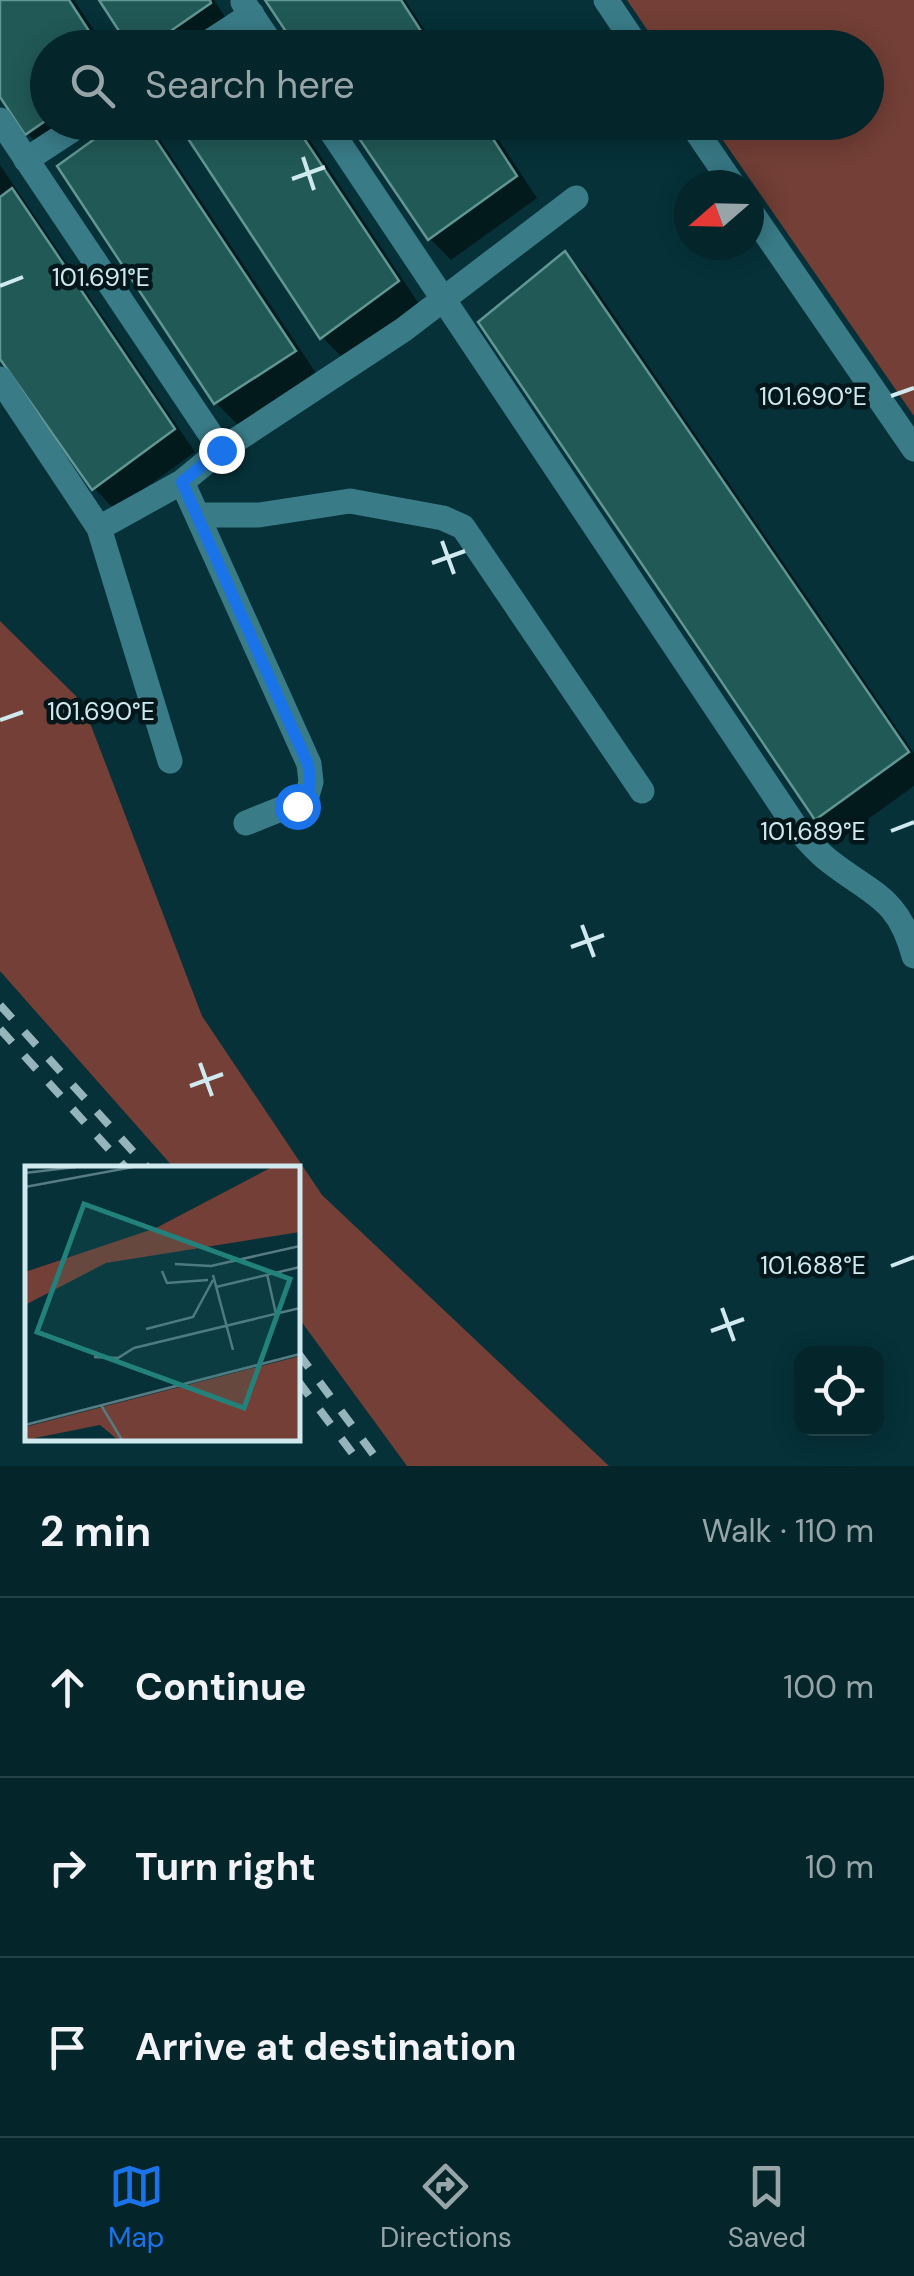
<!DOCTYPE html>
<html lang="en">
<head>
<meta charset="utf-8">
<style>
	body { margin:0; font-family:"DM Sans",sans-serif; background:#0d2d32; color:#f1f3f6 }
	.controls { position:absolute; right:30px; bottom:30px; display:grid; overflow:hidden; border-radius:20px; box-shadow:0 5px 25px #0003 }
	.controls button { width:90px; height:90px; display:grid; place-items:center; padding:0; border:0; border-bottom:2px solid #254247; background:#04252a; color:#f1f3f6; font:50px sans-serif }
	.compass { position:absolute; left:674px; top:170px; width:90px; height:90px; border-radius:50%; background:#04252a; box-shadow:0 5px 25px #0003; rotate:250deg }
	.stop { position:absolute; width:30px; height:30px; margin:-22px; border:8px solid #1a73e8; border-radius:50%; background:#fff }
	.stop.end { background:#1a73e8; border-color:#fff; box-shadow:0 2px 10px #0008 }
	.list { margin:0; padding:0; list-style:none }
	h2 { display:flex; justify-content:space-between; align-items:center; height:130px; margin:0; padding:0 40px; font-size:42px }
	h2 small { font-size:32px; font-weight:400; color:#97a5a8 }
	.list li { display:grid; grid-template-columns:65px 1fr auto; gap:30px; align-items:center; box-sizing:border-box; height:180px; padding:0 40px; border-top:2px solid #254247 }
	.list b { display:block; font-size:38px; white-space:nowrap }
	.list em { font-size:32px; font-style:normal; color:#97a5a8 }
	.icon { flex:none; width:55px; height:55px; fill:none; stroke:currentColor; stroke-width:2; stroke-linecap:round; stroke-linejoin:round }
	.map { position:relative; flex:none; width:914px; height:1466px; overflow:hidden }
	.search { position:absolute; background:#04252a; box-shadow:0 5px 25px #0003; left:30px; right:30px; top:30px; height:110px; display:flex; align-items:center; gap:25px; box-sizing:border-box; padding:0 35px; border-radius:55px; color:#97a5a8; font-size:38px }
	.sheet { height:670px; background:#04252a }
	nav { display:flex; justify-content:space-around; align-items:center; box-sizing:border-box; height:140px; border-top:2px solid #254247; background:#04252a; font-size:28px; color:#97a5a8 }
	nav a { display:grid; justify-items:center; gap:5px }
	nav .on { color:#1a73e8 }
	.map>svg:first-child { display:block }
	.green { fill:#733f36 }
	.shadow { fill:#0007 }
	.building { fill:#215956; stroke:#609693; stroke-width:2.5 }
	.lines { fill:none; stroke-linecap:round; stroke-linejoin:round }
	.minor { stroke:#397c88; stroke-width:25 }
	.rail { stroke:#96b5bb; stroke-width:8; stroke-dasharray:18 18; stroke-linecap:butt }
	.route { stroke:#1a73e8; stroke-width:12 }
	.ticks { fill:none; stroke:#cfe9ef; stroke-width:4 }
	.inset-road { fill:none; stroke:#567b81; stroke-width:2.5 }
	.view { fill:#22827b; fill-opacity:0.15; stroke:#22827b; stroke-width:5 }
	.inset-edge { fill:none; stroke:#cfe9ef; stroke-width:5 }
	.ticks-label { font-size:25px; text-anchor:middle; fill:#cfe9ef; stroke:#03171b; stroke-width:9; stroke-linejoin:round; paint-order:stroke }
</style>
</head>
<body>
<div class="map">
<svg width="914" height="1466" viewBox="0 0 914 1466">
	<rect width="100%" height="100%" fill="#063138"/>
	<!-- green -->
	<path class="green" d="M 627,0 L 914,0 L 914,416 L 711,123 L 866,122 L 866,48 L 659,47 Z
		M 0,621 L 82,702 L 202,1016 L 322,1195 L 609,1466 L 407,1466 L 298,1317 L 298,1168 L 174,1168 L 0,971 Z"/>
	<!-- shadow -->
	<path class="shadow" d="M 0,0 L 74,0 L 106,48 L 48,48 L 48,122 L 94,122 L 49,155 L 27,133 L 0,92 Z
		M 102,0 L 214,0 L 231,26 L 199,48 L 133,48 Z
		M 268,0 L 405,0 L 437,48 L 300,48 Z
		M 122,122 L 145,122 L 157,135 L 316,373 L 238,425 L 216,403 L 60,166 Z
		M 180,122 L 298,122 L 419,304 L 344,359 L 322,337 Z
		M 351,122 L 487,122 L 537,198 L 451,260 L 430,239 Z
		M 0,165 L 195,452 L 115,510 L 94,488 L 0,355 Z
		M 565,254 L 587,276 L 914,753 L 914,786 L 839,840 L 817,818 Z"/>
	<!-- building -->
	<path class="building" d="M 0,0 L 69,0 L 100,48 L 48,48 L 48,119 L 25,135 L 0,97 Z
		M 99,0 L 210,0 L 211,3 L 146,48 L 130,48 Z
		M 265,0 L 401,0 L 432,48 L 297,48 Z
		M 118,122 L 144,122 L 296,351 L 214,404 L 57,166 Z
		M 177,122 L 293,122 L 399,281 L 320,339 Z
		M 348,122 L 482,122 L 517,176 L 428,240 Z
		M 12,188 L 175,429 L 92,490 L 0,359 L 0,197 Z
		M 565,251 L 909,752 L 815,820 L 478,322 Z"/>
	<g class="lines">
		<!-- minor -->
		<path class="minor" d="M 606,0 L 638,48
			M 243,2 L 274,48
			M 200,48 L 252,14
			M 0,120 L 221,450
			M 325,122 L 795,826 C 805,837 816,851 828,860 C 872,895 898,896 914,956
			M 690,122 L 733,185
			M 26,160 L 84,122
			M 749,209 L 914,449
			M 0,379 L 99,528 L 170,761
			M 182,482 L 197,515 L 259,515 L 350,501 L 443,518 L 463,527 L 642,791
			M 197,515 L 309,764 L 311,782 L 306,799 L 246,823
			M 99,528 L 182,482 L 221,450 L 403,330 L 576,198"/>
		<!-- rail -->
		<path class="rail" d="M 0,1005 L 148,1168
			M 0,1029 L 126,1168
			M 298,1353 L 382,1466
			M 298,1381 L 362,1466"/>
	</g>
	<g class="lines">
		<!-- route -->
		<path class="route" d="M 221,450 L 182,482 L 308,764 C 311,782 312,795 297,806"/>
	</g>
	<!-- ticks -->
	<path class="ticks" d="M 303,157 L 314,190M 292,179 L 325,167M 0,286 L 23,277M 891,396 L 914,388M 442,541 L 454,574M 432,563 L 465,551M 0,720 L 23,712M 891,831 L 914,822M 582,925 L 594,957M 571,947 L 604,935M 200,1063 L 212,1096M 190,1086 L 223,1074M 891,1266 L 914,1257M 722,1308 L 734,1341M 711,1331 L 744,1319"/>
	<!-- overview -->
	<g transform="translate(25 1166)">
		<rect width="275" height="275" fill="#063138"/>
		<path d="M 247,1 L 275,1 L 275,66 L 81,97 L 0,139 L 0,106 L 131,62 ZM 275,190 L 275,274 L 93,274 L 75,259 L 0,274 L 0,261 Z" fill="#733f36"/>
		<path class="inset-road" d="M 0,7 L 51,1M 0,21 L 108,1M 150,98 L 186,100 L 275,80M 137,105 L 142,117 L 183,114M 242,108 L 251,148M 188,109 L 208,184M 191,121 L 275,101M 121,163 L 168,151 L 188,114M 69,191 L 93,192 L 109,182 L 275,142M 76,239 L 97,274M 0,259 L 275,188"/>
		<path class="view" d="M 59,38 L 265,113 L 219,242 L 12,166 Z"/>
		<rect width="275" height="275" class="inset-edge"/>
	</g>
	<g class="ticks-label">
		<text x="101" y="286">101.691°E</text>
		<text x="813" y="405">101.690°E</text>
		<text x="101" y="720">101.690°E</text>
		<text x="813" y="840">101.689°E</text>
		<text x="813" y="1274">101.688°E</text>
	</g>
</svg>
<div class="controls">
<button><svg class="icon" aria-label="locate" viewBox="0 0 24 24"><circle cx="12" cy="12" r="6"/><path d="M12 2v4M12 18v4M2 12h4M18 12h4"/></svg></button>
</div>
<svg class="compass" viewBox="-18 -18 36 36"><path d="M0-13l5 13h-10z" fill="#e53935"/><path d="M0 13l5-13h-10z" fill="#97a5a8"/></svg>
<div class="stop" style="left:297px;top:806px"></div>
<div class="stop end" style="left:221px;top:450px"></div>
<div class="search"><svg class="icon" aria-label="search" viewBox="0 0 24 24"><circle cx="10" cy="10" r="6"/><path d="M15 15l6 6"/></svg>Search here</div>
</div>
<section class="sheet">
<h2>2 min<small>Walk · 110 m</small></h2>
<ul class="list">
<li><svg class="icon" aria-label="ahead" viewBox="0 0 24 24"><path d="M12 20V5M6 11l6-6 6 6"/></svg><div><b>Continue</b></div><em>100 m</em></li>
<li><svg class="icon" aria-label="right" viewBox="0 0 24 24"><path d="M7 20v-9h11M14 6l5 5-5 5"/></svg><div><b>Turn right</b></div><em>10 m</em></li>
<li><svg class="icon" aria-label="arrive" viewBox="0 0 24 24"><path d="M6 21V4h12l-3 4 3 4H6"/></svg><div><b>Arrive at destination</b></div></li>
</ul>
</section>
<nav>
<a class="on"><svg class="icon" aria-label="map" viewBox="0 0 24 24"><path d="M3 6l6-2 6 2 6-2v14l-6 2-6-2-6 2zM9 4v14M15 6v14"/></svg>Map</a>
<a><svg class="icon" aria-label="directions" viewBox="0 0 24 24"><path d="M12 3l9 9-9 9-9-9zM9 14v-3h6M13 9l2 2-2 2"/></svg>Directions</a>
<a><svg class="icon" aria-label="saved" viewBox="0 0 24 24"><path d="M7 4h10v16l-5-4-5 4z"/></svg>Saved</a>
</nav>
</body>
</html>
